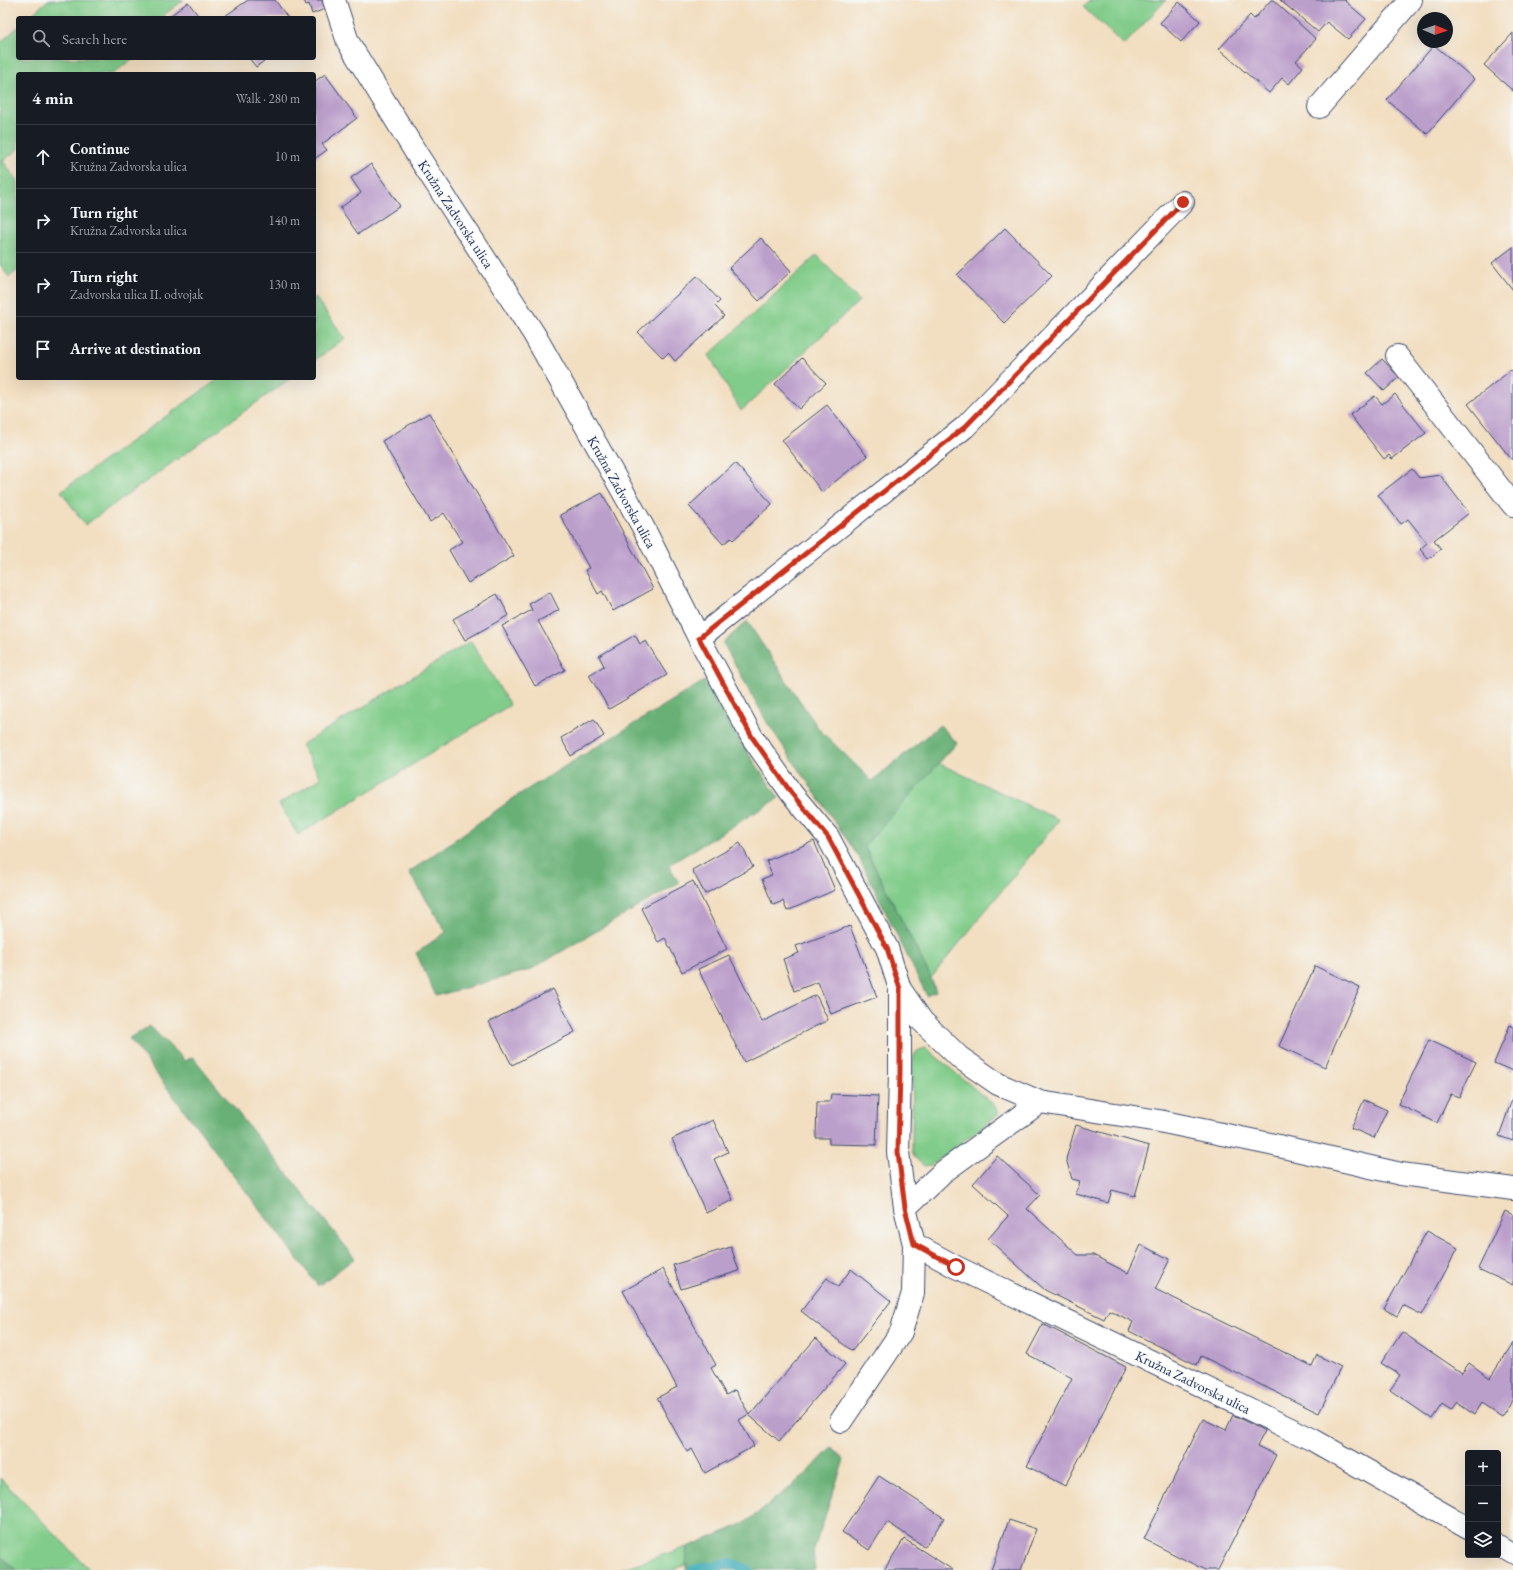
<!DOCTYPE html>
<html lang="en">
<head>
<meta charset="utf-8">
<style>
	body { margin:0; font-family:"EB Garamond",serif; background:#20242c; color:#f1f3f6 }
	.controls { position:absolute; right:12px; bottom:12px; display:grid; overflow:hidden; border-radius:4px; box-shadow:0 4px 16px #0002 }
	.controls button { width:36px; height:36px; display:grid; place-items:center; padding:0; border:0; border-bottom:1px solid #363941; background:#171b24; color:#f1f3f6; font:20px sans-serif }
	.compass { position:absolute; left:1417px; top:12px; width:36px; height:36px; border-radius:50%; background:#171b24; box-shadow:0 4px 16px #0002; rotate:92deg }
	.stop { position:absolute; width:12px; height:12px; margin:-9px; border:3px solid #c8321e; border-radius:50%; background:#fff }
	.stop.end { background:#c8321e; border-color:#fff; box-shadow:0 1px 4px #0008 }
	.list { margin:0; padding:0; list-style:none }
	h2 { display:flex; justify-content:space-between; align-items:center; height:52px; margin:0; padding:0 16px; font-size:17px }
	h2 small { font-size:13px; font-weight:400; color:#9ea1a6 }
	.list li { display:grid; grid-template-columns:26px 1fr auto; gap:12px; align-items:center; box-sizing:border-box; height:64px; padding:0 16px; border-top:1px solid #363941 }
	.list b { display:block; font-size:15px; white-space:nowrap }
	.list p { margin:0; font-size:13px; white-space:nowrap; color:#9ea1a6 }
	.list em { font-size:13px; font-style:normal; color:#9ea1a6 }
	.icon { flex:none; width:22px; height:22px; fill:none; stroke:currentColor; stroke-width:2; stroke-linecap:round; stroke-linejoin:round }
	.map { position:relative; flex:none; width:1513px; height:1570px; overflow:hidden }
	.search { position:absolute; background:#171b24; box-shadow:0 4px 16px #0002; left:16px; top:16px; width:300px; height:44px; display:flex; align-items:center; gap:10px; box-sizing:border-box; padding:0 14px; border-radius:4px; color:#9ea1a6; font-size:15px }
	.panel { position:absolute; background:#171b24; box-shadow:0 4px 16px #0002; left:16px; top:72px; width:300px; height:308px; border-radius:4px }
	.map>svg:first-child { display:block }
	.green { fill:#81cc8a; stroke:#4e7e74 }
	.forest { fill:#68b076; stroke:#42706a }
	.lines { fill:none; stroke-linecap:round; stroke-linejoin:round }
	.stream { stroke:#3cacb7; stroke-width:10 }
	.building { fill:#bb9fcb }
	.street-casing { stroke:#3b496d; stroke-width:24 }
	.street { stroke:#fff; stroke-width:22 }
	.route { stroke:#c8321e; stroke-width:5 }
	.labels { text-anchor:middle; stroke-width:3; stroke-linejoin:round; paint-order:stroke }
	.street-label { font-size:14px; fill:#1b2f5e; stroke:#f6f6f2 }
</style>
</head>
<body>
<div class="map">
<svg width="1513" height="1570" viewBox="0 0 1513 1570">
	<rect width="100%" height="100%" fill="#f6f6f2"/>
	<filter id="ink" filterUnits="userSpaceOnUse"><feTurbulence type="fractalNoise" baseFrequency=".025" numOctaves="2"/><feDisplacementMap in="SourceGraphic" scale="8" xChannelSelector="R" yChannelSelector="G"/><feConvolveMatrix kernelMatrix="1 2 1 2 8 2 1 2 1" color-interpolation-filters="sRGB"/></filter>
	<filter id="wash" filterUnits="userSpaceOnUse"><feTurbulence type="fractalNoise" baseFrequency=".012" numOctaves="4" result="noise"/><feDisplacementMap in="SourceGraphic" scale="16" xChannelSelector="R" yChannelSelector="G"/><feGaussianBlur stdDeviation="0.9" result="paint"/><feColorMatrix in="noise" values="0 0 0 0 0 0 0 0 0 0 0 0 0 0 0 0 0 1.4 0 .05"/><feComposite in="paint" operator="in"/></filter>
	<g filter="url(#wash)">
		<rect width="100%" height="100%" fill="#f2dec0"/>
		<!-- green -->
		<path class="green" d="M 48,0 L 184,0 L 164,15 L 166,18 L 28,18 Z
			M 1090,0 L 1166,0 L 1124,45 L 1083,7 Z
			M 18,27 L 18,58 L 133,58 L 113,74 L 18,74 L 18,149 L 3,161 L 18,182 L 18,270 L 9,277 L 0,264 L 0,43 Z
			M 817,255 L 859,301 L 741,411 L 709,355 Z
			M 314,296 L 345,338 L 314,361 Z
			M 220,378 L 291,378 L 85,525 L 61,491 Z
			M 471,641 L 510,705 L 298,835 L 279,804 L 321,778 L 301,745 Z
			M 938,763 L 1059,820 L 931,978 L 864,846 Z
			M 926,1048 L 994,1105 L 998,1111 L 998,1115 L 932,1165 L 924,1166 L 915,1158 L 912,1151 L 913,1059 C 915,1051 918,1050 926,1048 Z
			M 0,1478 L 90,1570 L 16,1570 L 0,1555 Z
			M 687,1547 L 687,1564 L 674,1570 L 617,1570 Z"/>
		<!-- forest -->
		<path class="forest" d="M 747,621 L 818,728 L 872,781 L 940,725 L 957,743 L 864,846 L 931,978 L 936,992 L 927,996 L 858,856 L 768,724 L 723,643 Z
			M 704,681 L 742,744 L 779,798 L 669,865 L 679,883 L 530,970 L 436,996 L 416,953 L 446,932 L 409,872 L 518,795 Z
			M 150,1026 L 185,1061 L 193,1057 L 355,1258 L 318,1286 L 129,1038 Z
			M 832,1447 L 844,1460 L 813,1552 L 815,1570 L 686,1570 L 687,1547 L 745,1523 L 806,1474 Z
			M 0,1555 L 16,1570 L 0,1570 Z"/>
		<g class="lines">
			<!-- stream -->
			<path class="stream" d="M 693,1570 L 730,1563 L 748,1570"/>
		</g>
		<g id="blocks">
			<!-- building -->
			<path class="building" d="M 248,0 L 275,0 L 288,18 L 222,18 Z
				M 304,0 L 322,0 L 325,9 L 312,14 L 309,4 L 306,5 Z
				M 1271,0 L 1273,0 L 1316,39 L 1296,61 L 1303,67 L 1289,84 L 1282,78 L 1269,93 L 1219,49 L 1250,15 L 1254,19 Z
				M 1280,0 L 1346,0 L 1345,1 L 1366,19 L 1348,39 L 1327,22 L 1318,32 Z
				M 188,2 L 200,18 L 170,18 L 169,17 Z
				M 1179,2 L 1200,21 L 1181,42 L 1160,23 Z
				M 1513,33 L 1513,91 L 1484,65 Z
				M 1434,45 L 1474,79 L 1427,134 L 1387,100 Z
				M 249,58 L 268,58 L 256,67 Z
				M 325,74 L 357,118 L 322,144 L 327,150 L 314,159 L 314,82 Z
				M 371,164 L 400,206 L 358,234 L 340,208 L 361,193 L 351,178 Z
				M 1005,228 L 1052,276 L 1004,323 L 957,275 Z
				M 761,238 L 791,271 L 759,301 L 729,268 Z
				M 1513,247 L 1513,290 L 1492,263 Z
				M 697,276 L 720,301 L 715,306 L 724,316 L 675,361 L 668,353 L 663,358 L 638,332 Z
				M 802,358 L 826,383 L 799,409 L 775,384 Z
				M 1382,359 L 1399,377 L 1384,391 L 1367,373 Z
				M 1511,370 L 1513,372 L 1513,458 L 1512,460 L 1468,404 Z
				M 1395,394 L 1426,433 L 1392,459 L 1389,455 L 1384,459 L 1350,415 L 1375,396 L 1382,404 Z
				M 827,405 L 867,456 L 822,492 L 782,440 Z
				M 429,413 L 514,556 L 468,583 L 449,550 L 462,542 L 444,513 L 430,522 L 382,441 Z
				M 735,463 L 772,504 L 733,540 L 731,538 L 723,544 L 689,506 Z
				M 1412,469 L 1419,478 L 1440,475 L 1469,513 L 1434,540 L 1441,549 L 1428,559 L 1420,549 L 1427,543 L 1408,519 L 1401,524 L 1378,495 Z
				M 602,493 L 653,589 L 613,611 L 602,591 L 598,594 L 585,570 L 589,568 L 560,515 Z
				M 550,592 L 559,610 L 538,621 L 565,670 L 535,686 L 502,626 L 532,610 L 529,604 Z
				M 497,594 L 509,615 L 465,640 L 453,619 Z
				M 635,635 L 640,644 L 646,641 L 667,675 L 609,709 L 589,675 L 604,666 L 599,656 Z
				M 594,719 L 604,736 L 571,756 L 561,738 Z
				M 814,841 L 835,890 L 787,911 L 783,901 L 773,905 L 762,879 L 772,875 L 766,861 Z
				M 740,843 L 753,867 L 705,894 L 692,870 Z
				M 693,881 L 727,949 L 682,972 L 665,938 L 658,942 L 641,908 Z
				M 850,926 L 877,997 L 831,1014 L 818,982 L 794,991 L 783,959 L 799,953 L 796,946 Z
				M 729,955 L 762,1022 L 816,995 L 828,1020 L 744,1062 L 698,969 Z
				M 1315,966 L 1360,987 L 1325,1067 L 1279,1046 Z
				M 553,989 L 575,1032 L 512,1065 L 489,1022 Z
				M 1510,1025 L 1513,1027 L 1513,1071 L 1494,1063 Z
				M 1429,1040 L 1476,1062 L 1459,1097 L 1451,1094 L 1437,1123 L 1398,1104 Z
				M 831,1094 L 878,1096 L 876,1145 L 829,1144 L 829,1138 L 816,1138 L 817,1102 L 830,1102 Z
				M 1513,1097 L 1513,1141 L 1499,1136 Z
				M 1364,1100 L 1387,1110 L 1374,1138 L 1351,1128 Z
				M 713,1120 L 728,1152 L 714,1159 L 733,1200 L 706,1213 L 672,1139 Z
				M 1076,1125 L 1149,1146 L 1135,1196 L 1112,1190 L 1108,1203 L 1076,1194 L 1080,1181 L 1072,1179 L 1066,1159 Z
				M 997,1156 L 1040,1195 L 1027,1209 L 1078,1255 L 1093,1255 L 1128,1273 L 1141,1245 L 1170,1259 L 1155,1289 L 1312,1366 L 1317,1355 L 1341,1367 L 1319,1413 L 1201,1356 L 1197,1365 L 1129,1331 L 1133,1322 L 1109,1310 L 1104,1319 L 1045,1290 L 988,1239 L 1008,1216 L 973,1184 Z
				M 1505,1211 L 1513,1215 L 1513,1285 L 1478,1269 Z
				M 1427,1231 L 1458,1248 L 1422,1315 L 1403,1305 L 1397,1316 L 1384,1309 Z
				M 731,1247 L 739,1271 L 681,1289 L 673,1265 Z
				M 663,1269 L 716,1365 L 711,1368 L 726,1395 L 735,1390 L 749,1414 L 739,1420 L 754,1446 L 705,1473 L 692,1449 L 687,1452 L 657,1398 L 677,1387 L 623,1291 Z
				M 851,1269 L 891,1301 L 852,1351 L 801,1311 L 827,1278 L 838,1287 Z
				M 1043,1324 L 1126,1367 L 1065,1486 L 1027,1466 L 1072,1378 L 1027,1354 Z
				M 1402,1332 L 1462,1373 L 1469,1363 L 1490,1378 L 1513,1343 L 1513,1399 L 1502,1416 L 1482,1403 L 1475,1414 L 1457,1402 L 1451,1410 L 1442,1404 L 1432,1419 L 1390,1390 L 1400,1375 L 1381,1363 Z
				M 816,1338 L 845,1364 L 779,1441 L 749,1415 Z
				M 1233,1415 L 1265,1431 L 1257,1446 L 1276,1455 L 1218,1570 L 1205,1570 L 1144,1539 L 1203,1419 L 1226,1430 Z
				M 879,1476 L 944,1518 L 925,1547 L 887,1522 L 869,1550 L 842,1532 Z
				M 1009,1520 L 1036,1529 L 1021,1570 L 991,1570 Z
				M 904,1539 L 953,1570 L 884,1570 Z"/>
		</g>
	</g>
	<g filter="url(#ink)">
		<use href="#blocks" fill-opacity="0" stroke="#3b496d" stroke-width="1"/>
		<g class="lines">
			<defs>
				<path id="street" d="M 334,0 L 348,42 L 418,156 L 534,334 L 643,527 L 699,638 L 752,737 L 792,794 L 828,837 L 887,948 L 900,989 L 922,1021 L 959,1057 L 998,1084 L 1040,1102 L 1159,1121 L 1270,1144 L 1401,1174 L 1513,1189
					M 1319,107 L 1411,0
					M 1397,356 L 1513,505
					M 699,638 L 965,427 L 1183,202
					M 905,1208 L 943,1172 L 1040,1102
					M 914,1244 L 956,1267 L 1313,1440 L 1468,1528
					M 841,1421 L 901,1332 L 913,1293 L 914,1244 L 905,1208 L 898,1152 L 900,1073 L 900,989
					M 1498,1545 L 1513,1554"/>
			</defs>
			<!-- street casing -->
			<use href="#street" class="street-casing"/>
			<!-- street -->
			<use href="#street" class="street"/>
		</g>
	</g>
	<g class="lines" filter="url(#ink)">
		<!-- route -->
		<path class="route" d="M 956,1267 L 914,1244 L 905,1208 L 898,1152 L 900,1073 L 900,989 L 887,948 L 828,837 L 792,794 L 752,737 L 699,638 L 965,427 L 1183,202"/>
	</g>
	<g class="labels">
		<!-- street labels -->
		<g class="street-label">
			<text transform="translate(456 214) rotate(57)" y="5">Kružna Zadvorska ulica</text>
			<text transform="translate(622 492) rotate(61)" y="5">Kružna Zadvorska ulica</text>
			<text transform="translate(1193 1382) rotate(26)" y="5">Kružna Zadvorska ulica</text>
		</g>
	</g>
</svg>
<div class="controls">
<button>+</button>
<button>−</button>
<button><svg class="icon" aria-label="layers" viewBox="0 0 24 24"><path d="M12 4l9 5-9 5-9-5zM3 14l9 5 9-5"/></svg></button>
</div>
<svg class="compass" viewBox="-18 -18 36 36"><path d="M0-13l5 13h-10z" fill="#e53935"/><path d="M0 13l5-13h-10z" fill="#9ea1a6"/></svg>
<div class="stop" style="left:956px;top:1267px"></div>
<div class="stop end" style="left:1183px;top:202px"></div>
<div class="search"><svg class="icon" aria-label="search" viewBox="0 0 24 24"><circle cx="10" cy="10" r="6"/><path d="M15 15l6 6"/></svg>Search here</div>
<section class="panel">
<h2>4 min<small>Walk · 280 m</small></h2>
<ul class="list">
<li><svg class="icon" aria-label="ahead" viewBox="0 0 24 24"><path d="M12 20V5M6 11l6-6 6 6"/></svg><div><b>Continue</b><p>Kružna Zadvorska ulica</p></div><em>10 m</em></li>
<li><svg class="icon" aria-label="right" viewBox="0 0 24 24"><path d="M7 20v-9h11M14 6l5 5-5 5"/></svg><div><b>Turn right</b><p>Kružna Zadvorska ulica</p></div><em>140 m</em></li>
<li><svg class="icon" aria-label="right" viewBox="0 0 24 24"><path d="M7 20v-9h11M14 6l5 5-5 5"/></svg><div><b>Turn right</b><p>Zadvorska ulica II. odvojak</p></div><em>130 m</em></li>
<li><svg class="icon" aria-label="arrive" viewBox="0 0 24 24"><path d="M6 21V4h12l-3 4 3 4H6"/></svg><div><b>Arrive at destination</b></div></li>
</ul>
</section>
</div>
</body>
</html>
